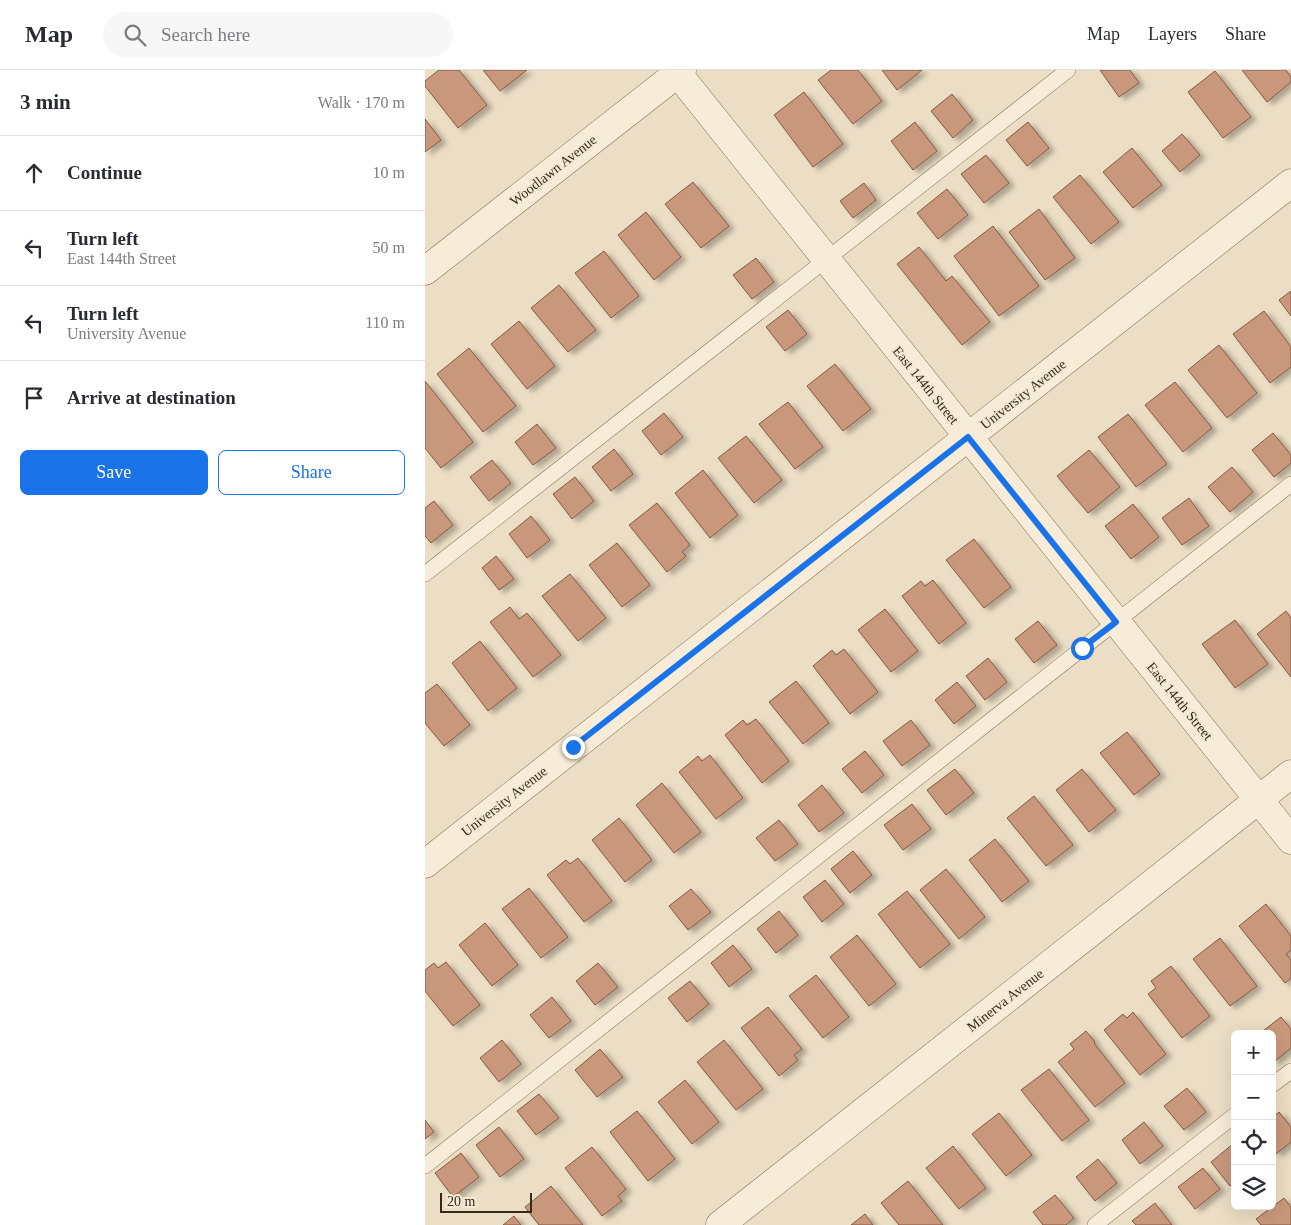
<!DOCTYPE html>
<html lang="en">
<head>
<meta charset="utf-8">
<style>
	body { margin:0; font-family:"Times New Roman",serif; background:#f7f7f7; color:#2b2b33 }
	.controls { position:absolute; right:15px; bottom:15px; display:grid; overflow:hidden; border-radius:8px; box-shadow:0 5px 20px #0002 }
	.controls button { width:45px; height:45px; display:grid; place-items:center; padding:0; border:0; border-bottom:1px solid #e1e1e2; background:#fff; color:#2b2b33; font:25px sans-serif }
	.scale { position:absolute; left:15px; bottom:12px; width:92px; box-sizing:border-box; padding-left:5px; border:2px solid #36291e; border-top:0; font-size:14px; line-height:18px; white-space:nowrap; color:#36291e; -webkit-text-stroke:4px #f4e9d3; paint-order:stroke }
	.stop { position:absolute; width:15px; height:15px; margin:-11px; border:4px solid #1a73e8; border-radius:50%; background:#fff }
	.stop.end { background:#1a73e8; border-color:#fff; box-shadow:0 1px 5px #0008 }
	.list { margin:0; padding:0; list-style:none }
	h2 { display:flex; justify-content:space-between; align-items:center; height:65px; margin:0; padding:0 20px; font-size:21px }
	h2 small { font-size:16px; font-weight:400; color:#7c7c81 }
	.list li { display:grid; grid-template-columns:32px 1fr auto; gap:15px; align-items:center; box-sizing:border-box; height:75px; padding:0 20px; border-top:1px solid #e1e1e2 }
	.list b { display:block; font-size:19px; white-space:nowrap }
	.list p { margin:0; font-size:16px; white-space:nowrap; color:#7c7c81 }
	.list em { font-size:16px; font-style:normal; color:#7c7c81 }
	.actions { display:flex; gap:10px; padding:15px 20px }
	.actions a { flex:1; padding:11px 0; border:1px solid #1a73e8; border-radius:8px; text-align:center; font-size:18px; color:#1a73e8 }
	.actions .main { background:#1a73e8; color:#fff }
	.icon { flex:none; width:28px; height:28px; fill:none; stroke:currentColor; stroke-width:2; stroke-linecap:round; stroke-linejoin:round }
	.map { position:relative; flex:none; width:866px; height:1155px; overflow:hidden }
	header { display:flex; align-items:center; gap:30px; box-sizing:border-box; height:70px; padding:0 25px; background:#fff; border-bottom:1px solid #e1e1e2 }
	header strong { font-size:24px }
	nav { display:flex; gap:28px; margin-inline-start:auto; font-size:18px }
	.search { width:350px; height:45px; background:#f7f7f7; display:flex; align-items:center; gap:12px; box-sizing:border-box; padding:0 18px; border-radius:28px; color:#7c7c81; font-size:19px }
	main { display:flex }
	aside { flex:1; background:#fff }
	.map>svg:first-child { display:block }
	.building { fill:#c9987b; stroke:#845942; filter:url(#shadow) }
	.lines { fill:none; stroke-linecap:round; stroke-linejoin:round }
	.service-casing { stroke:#86705b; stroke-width:16 }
	.minor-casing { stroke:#86705b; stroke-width:29 }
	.service { stroke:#f7ecd7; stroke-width:15 }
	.minor { stroke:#f7ecd7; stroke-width:28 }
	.route { stroke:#1a73e8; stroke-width:6 }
	.labels { text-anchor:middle; stroke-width:4; stroke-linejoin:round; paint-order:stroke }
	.street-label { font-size:14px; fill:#36291e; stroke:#f4e9d3 }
</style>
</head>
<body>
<header>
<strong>Map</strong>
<div class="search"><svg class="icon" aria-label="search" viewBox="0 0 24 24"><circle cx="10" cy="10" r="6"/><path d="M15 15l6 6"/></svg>Search here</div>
<nav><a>Map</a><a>Layers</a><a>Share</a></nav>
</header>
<main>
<aside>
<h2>3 min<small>Walk · 170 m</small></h2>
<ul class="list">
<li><svg class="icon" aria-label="ahead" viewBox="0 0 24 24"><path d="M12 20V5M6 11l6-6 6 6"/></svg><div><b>Continue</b></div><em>10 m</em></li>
<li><svg class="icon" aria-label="left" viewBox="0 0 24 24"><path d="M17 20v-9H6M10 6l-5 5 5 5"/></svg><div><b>Turn left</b><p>East 144th Street</p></div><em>50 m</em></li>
<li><svg class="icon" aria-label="left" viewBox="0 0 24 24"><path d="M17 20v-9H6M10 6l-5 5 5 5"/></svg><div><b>Turn left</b><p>University Avenue</p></div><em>110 m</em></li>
<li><svg class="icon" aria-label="arrive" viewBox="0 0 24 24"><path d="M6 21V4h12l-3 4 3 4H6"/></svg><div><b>Arrive at destination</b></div></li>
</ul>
<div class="actions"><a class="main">Save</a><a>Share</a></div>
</aside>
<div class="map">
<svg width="866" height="1155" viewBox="0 0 866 1155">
	<defs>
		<filter id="shadow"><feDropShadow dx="5.5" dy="3" stdDeviation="2.5" flood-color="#0004"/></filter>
	</defs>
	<rect width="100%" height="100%" fill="#ecdec4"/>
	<!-- building -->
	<path class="building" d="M 14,0 L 34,0 L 62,35 L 33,58 L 0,16 L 0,11 Z
		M 58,0 L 102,0 L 75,21 Z
		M 406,0 L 433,0 L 457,31 L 428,54 L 393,10 Z
		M 457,0 L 497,0 L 472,20 Z
		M 675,0 L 705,0 L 714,13 L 694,27 Z
		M 817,0 L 861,0 L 866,7 L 866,12 L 842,32 Z
		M 790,1 L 826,47 L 798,68 L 763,22 Z
		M 379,22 L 418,74 L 388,97 L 349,45 Z
		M 527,24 L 548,50 L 528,68 L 506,41 Z
		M 0,49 L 16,70 L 0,82 Z
		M 490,52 L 512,81 L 488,100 L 466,71 Z
		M 603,52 L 624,78 L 602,96 L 581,70 Z
		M 757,64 L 775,85 L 755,102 L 737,81 Z
		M 707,78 L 737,115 L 708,138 L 678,102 Z
		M 561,85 L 584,113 L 559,133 L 536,104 Z
		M 655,105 L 694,152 L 666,174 L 628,127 Z
		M 268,112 L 304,156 L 276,178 L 240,134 Z
		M 439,113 L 451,130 L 428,148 L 415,131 Z
		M 522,119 L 543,145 L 513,169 L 492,143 Z
		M 614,139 L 650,188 L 620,210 L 584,162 Z
		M 221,142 L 256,187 L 229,210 L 193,165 Z
		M 568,156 L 614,216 L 574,246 L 529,186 Z
		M 494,177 L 521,211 L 527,206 L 565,252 L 537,275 L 472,194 Z
		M 179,181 L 214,226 L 186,248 L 150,203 Z
		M 331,188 L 349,212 L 327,229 L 308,205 Z
		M 134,215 L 171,260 L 143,282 L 106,238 Z
		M 866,221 L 866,246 L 854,230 Z
		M 363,240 L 382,264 L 360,281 L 341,257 Z
		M 839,241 L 866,277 L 866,297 L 845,313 L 808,264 Z
		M 94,251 L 130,296 L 102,319 L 66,274 Z
		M 794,275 L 832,323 L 802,348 L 763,300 Z
		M 44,278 L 91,336 L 58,362 L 12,304 Z
		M 410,294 L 446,339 L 418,361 L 382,316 Z
		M 0,311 L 48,372 L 16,398 L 0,378 Z
		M 750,312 L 787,358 L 758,382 L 720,335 Z
		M 363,332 L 398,377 L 370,399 L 334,354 Z
		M 239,343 L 258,367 L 236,385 L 217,361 Z
		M 703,344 L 742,394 L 711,417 L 673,367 Z
		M 112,354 L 131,378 L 108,395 L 90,372 Z
		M 848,363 L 866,385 L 866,393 L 849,407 L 827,380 Z
		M 321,366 L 357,410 L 329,433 L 293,388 Z
		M 189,379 L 208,404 L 186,421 L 167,397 Z
		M 664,380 L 695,417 L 663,443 L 632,406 Z
		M 67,390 L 86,413 L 64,431 L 45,407 Z
		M 807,397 L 828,422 L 805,442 L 783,417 Z
		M 278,400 L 313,445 L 285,468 L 250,423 Z
		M 150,407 L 169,431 L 147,449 L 128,424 Z
		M 764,428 L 784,456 L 757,475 L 737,448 Z
		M 9,431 L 28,455 L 6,473 L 0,466 L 0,438 Z
		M 232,433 L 265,475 L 257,482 L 261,486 L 242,502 L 204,455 Z
		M 708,434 L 734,467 L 706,489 L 680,456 Z
		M 106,446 L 125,470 L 102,488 L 84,464 Z
		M 549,469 L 586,517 L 559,538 L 521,490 Z
		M 192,473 L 225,515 L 197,537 L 164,495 Z
		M 71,486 L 89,509 L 74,520 L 57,498 Z
		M 145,504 L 181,548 L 153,571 L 117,526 Z
		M 508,510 L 541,553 L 514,574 L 477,526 L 496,511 L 500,516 Z
		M 85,537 L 94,549 L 102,543 L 136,585 L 108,607 L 65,552 Z
		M 460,539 L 493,581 L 466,602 L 433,560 Z
		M 861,541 L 866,548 L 866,607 L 832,564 Z
		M 810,550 L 843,594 L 810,618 L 777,574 Z
		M 613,551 L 632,575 L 609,593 L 590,569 Z
		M 55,571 L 92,618 L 63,641 L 27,593 Z
		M 419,579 L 453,622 L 425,644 L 388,596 L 407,580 L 411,585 Z
		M 563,588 L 582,612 L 560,630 L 541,606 Z
		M 371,611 L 404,653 L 378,674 L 344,632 Z
		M 532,612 L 551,636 L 529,654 L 510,630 Z
		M 12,614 L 45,655 L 19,676 L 0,653 L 0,623 Z
		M 331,649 L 364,691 L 337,713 L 300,665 L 318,650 L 322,655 Z
		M 486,650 L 505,675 L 477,696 L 458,671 Z
		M 702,662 L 735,704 L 709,725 L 675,683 Z
		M 440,681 L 459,705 L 437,723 L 417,699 Z
		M 285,685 L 318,728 L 291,749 L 254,702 L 273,686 L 277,691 Z
		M 530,699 L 549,723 L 521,745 L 502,720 Z
		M 657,699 L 691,740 L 664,762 L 631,720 Z
		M 237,713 L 276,762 L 249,783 L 211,735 Z
		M 397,715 L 419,743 L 394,762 L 373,735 Z
		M 609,726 L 648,775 L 621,796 L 582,748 Z
		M 487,734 L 506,759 L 478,780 L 459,755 Z
		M 194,748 L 227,790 L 200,812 L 167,770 Z
		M 354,750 L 373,774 L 350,791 L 331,768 Z
		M 570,769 L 604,811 L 577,832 L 544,790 Z
		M 428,781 L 447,805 L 425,823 L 406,799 Z
		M 153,788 L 187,831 L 159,852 L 122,805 L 141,790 L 145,794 Z
		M 521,799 L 560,847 L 534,869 L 495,820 Z
		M 400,810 L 419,834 L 397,852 L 378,827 Z
		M 104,818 L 143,867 L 116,888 L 77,839 Z
		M 266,819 L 286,842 L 263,860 L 244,836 Z
		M 482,821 L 525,874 L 495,898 L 453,844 Z
		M 841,834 L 866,866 L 866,880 L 861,884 L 866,890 L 866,908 L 860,913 L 814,856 Z
		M 354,841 L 373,865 L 351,883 L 332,859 Z
		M 60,853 L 93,895 L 67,916 L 34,875 Z
		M 432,865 L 471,914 L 444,936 L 405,887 Z
		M 795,868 L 832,916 L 805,936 L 768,889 Z
		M 308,875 L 327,899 L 304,917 L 286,893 Z
		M 21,892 L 55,935 L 28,956 L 0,921 L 0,900 L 9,893 L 13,898 Z
		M 173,893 L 193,917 L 170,935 L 151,911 Z
		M 746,896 L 785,946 L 757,968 L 723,924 L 731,918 L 726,911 Z
		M 391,905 L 424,947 L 398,968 L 364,926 Z
		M 265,911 L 284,934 L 262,952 L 243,928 Z
		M 127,927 L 146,951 L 124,968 L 105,945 Z
		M 343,937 L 377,979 L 369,985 L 373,990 L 354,1006 L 316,958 Z
		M 708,942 L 741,984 L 715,1005 L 679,960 L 698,944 L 702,948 Z
		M 856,947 L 866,959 L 866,978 L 849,992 L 847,990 L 847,964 L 834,964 Z
		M 661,961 L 670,972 L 669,973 L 700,1013 L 670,1037 L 633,992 L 649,979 L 645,974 Z
		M 77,970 L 96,994 L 74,1012 L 55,988 Z
		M 299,970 L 338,1019 L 311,1040 L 272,992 Z
		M 175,979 L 198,1007 L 172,1027 L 150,1000 Z
		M 624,999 L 664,1050 L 637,1071 L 596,1020 Z
		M 260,1010 L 294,1052 L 267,1074 L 233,1032 Z
		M 762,1018 L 781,1042 L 759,1060 L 739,1036 Z
		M 114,1024 L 134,1048 L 111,1065 L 92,1041 Z
		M 212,1041 L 250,1089 L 223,1111 L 185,1062 Z
		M 854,1042 L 866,1057 L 866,1072 L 851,1084 L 847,1079 L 847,1048 Z
		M 574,1043 L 607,1085 L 581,1106 L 547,1064 Z
		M 0,1050 L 9,1062 L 0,1069 Z
		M 719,1052 L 738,1076 L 715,1094 L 697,1070 Z
		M 74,1057 L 99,1089 L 75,1107 L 51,1075 Z
		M 808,1074 L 810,1076 L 810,1112 L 805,1116 L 786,1092 Z
		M 528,1076 L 561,1118 L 534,1139 L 501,1098 Z
		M 167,1077 L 201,1119 L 193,1126 L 197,1131 L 177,1146 L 140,1098 Z
		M 36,1083 L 54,1107 L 28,1127 L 10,1103 Z
		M 673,1089 L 692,1113 L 670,1131 L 651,1107 Z
		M 778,1098 L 795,1119 L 770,1139 L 753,1117 Z
		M 483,1111 L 518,1155 L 474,1155 L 456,1133 Z
		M 126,1116 L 158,1155 L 114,1155 L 100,1137 Z
		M 630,1125 L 649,1148 L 641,1155 L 618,1155 L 608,1142 Z
		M 859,1128 L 866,1137 L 866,1155 L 836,1155 L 831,1149 Z
		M 730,1133 L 747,1155 L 711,1155 L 707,1151 Z
		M 440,1144 L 448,1155 L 426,1155 Z
		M 89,1146 L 96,1155 L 78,1155 Z"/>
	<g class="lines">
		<defs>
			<path id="service" d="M 0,504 L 643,0
				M 847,1015 L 866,1001
				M 0,1096 L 866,414
				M 670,1155 L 810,1045"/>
			<path id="minor" d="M 250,0 L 866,770
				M 0,201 L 257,0
				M 0,794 L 866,113
				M 295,1155 L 866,704"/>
		</defs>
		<!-- service casing -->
		<use href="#service" class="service-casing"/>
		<!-- minor casing -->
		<use href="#minor" class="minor-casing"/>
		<!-- service -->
		<use href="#service" class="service"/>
		<!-- minor -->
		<use href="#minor" class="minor"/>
	</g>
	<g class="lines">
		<!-- route -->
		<path class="route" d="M 148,677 L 543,367 L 691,552 L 657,578"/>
	</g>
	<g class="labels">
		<!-- street labels -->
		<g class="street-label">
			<text transform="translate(128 100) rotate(-38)" y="5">Woodlawn Avenue</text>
			<text transform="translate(501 315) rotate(51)" y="5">East 144th Street</text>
			<text transform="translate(598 324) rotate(-38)" y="5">University Avenue</text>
			<text transform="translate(755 631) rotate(51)" y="5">East 144th Street</text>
			<text transform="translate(79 731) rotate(-38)" y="5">University Avenue</text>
			<text transform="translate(580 930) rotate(-38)" y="5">Minerva Avenue</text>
		</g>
	</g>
</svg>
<div class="controls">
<button>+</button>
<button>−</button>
<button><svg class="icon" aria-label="locate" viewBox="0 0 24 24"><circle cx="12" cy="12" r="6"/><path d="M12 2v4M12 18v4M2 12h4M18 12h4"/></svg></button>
<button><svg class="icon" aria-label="layers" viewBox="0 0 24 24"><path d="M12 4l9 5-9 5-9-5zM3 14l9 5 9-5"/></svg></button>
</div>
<div class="scale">20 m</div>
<div class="stop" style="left:657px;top:578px"></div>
<div class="stop end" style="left:148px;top:677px"></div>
</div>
</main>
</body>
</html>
